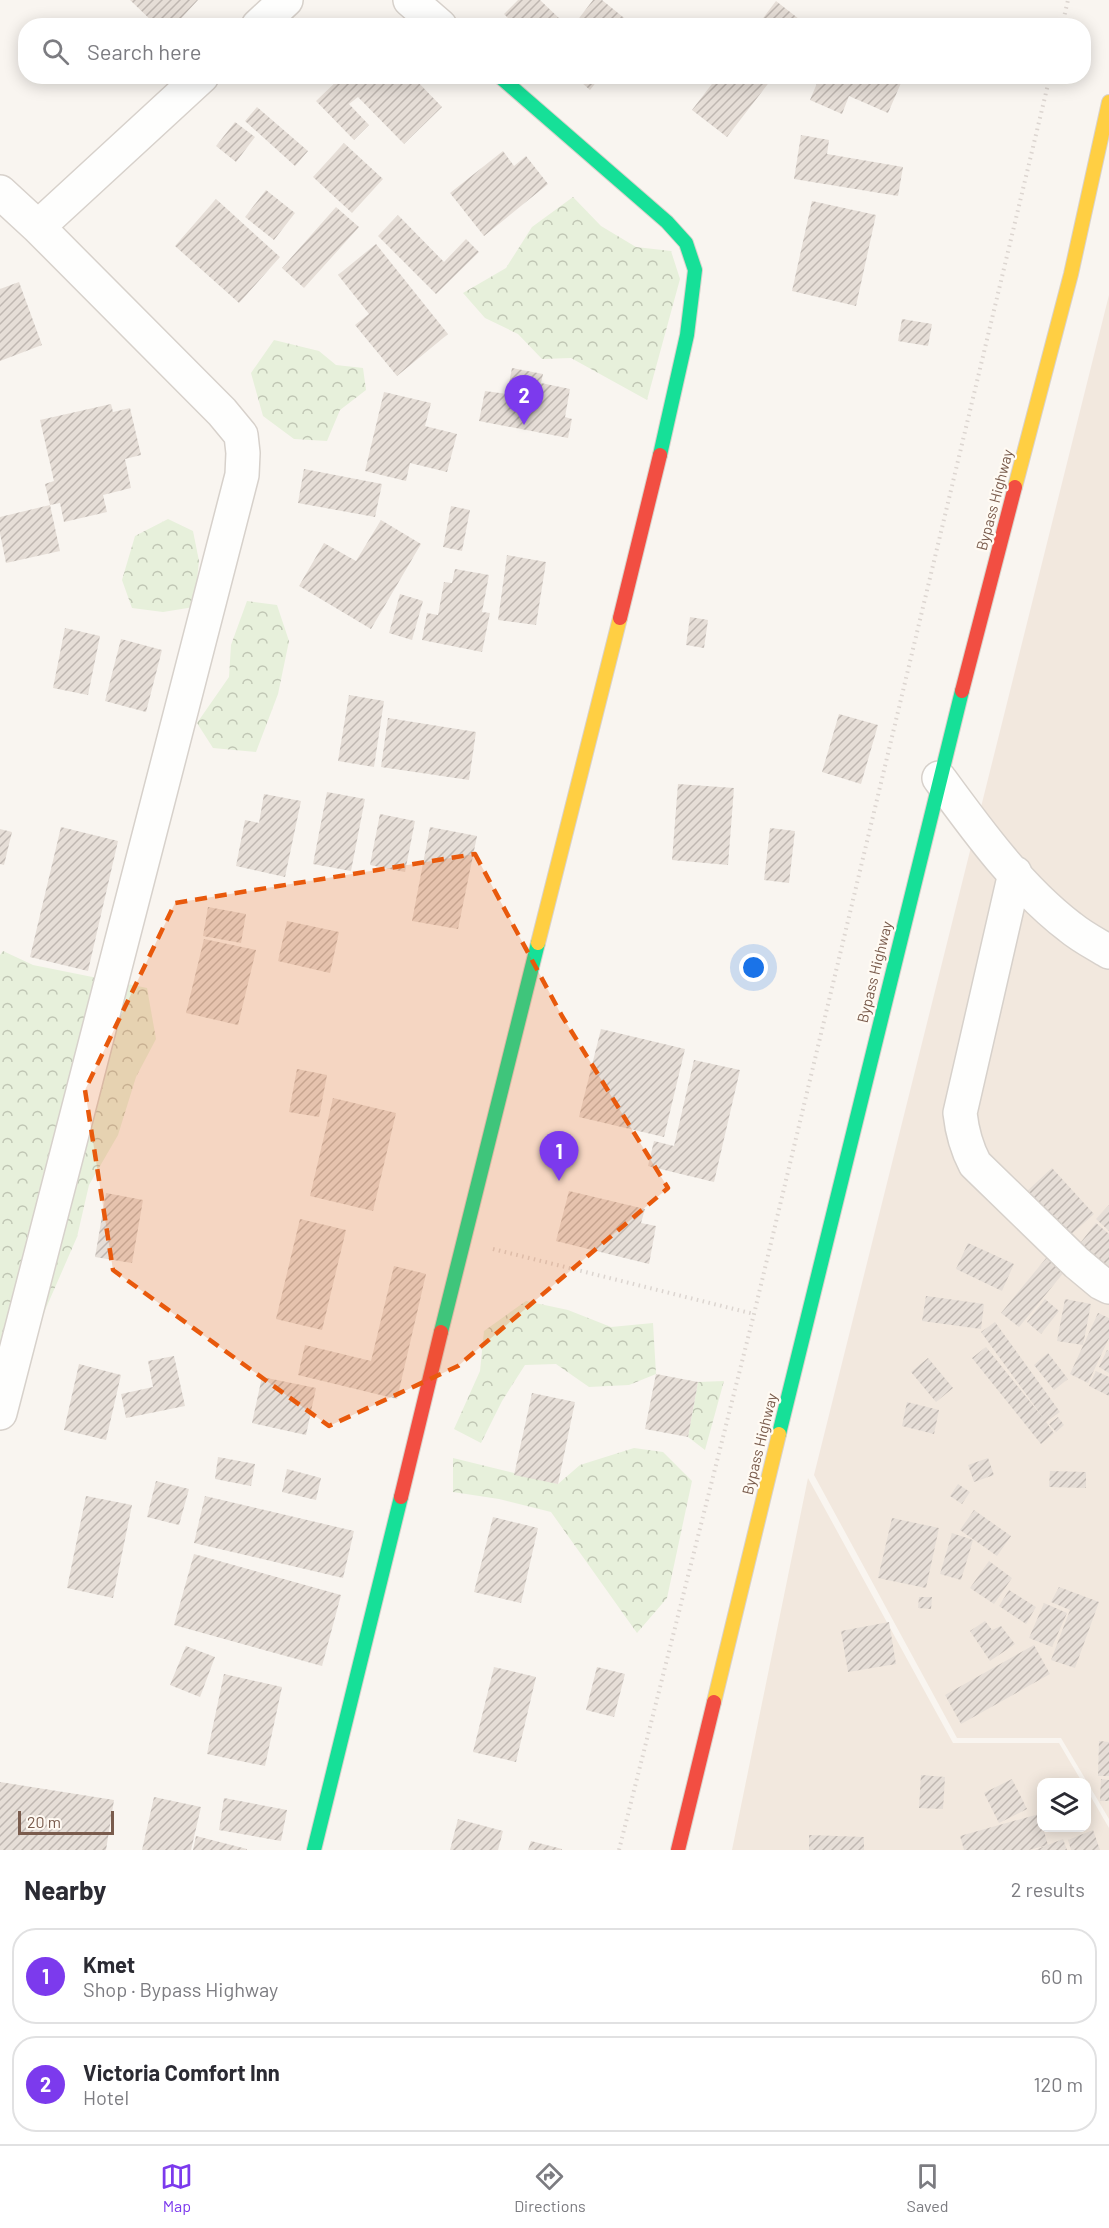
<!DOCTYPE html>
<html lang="en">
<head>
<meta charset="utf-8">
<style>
	body { margin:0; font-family:Barlow,sans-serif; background:#f2f2f3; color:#2b2b33 }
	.controls { position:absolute; right:18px; bottom:18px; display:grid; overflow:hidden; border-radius:12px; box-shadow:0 3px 15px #0003 }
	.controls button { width:54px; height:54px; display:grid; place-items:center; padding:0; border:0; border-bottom:2px solid #e1e1e2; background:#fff; color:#2b2b33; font:30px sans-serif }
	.scale { position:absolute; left:18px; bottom:15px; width:96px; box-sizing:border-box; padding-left:6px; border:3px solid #7a5c4d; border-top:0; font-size:16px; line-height:21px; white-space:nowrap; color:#7a5c4d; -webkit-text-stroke:4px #fffaf3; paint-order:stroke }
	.you { position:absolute; left:754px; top:968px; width:21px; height:21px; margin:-15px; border:4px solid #fff; border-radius:50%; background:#1a73e8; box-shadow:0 0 0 9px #1a73e833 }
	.badge { display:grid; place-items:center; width:39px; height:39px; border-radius:50%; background:#7c3aed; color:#fff; font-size:20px; font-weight:700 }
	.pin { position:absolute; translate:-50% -50px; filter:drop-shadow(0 2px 3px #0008) }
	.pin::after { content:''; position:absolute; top:32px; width:21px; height:18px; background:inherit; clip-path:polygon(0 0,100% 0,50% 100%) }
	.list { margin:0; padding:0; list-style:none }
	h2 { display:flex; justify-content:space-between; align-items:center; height:78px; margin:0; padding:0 24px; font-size:26px }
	h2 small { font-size:20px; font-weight:400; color:#7c7c81 }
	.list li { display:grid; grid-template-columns:39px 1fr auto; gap:18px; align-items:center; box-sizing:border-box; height:96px; margin:0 12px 12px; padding:0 12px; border:2px solid #e1e1e2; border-radius:24px }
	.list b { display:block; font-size:22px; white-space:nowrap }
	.list p { margin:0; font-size:20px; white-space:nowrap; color:#7c7c81 }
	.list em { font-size:20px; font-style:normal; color:#7c7c81 }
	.icon { flex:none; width:33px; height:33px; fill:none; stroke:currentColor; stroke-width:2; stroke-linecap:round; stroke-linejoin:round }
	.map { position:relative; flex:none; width:1109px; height:1850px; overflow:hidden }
	.search { position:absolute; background:#fff; box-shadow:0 3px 15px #0003; left:18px; right:18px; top:18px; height:66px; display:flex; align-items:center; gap:15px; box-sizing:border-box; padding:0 21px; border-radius:24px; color:#7c7c81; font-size:22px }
	.sheet { height:294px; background:#fff }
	nav { display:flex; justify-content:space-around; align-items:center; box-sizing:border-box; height:84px; border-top:2px solid #e1e1e2; background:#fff; font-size:16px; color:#7c7c81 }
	nav a { display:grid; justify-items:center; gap:3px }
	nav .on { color:#7c3aed }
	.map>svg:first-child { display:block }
	.residential { fill:#f2e8de }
	.forest { fill:url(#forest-crowns) }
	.building { fill:url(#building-hatch) }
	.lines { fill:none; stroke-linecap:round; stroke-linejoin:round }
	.street-casing { stroke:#d7d1cb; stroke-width:36 }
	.fast-casing { stroke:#d9d2cb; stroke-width:16 }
	.slow-casing { stroke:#d9d2cb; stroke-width:16 }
	.jam-casing { stroke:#d9d2cb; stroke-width:16 }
	.path { stroke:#dcd5d0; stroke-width:4; stroke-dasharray:1.5 4.5; stroke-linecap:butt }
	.street { stroke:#fefefd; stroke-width:33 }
	.fast { stroke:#16e098; stroke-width:14 }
	.slow { stroke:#ffcf43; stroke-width:14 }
	.jam { stroke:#f24e42; stroke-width:14 }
	.marked { fill:#e8590c; fill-opacity:0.2; stroke:#e8590c; stroke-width:4.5; stroke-dasharray:12 8; stroke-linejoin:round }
	.labels { text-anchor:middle; stroke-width:4.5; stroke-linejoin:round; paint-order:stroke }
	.street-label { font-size:15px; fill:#7a5c4d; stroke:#fffaf3 }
</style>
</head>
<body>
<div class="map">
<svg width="1109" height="1850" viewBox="0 0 1109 1850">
	<defs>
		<pattern id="forest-crowns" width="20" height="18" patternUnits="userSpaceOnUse" patternTransform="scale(1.5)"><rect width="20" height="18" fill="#e7f0db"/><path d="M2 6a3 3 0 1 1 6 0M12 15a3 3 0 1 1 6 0" fill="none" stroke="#c0c6b4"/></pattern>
		<pattern id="building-hatch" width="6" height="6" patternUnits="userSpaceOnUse" patternTransform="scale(1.5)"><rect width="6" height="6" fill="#e6ded7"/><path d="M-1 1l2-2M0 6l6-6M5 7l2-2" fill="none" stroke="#bfb7b1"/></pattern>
	</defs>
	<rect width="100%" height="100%" fill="#f9f5f0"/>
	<!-- residential -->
	<path class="residential" d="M 1109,295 L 1109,1819 L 1061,1738 L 957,1738 L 814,1475 Z
		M 808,1478 L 953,1743 L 1059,1743 L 1082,1782 L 1042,1782 L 1042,1828 L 1086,1828 L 1087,1790 L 1109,1828 L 1109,1850 L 732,1850 Z"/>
	<!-- forest -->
	<path class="forest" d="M 573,197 L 601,226 L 636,247 L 671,251 L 680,279 L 647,400 L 571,358 L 542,359 L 518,334 L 485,318 L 463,293 L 506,268 L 532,227 Z
		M 274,340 L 319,351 L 336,365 L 363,368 L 366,390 L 340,410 L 327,441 L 294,439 L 263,416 L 251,373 Z
		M 168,519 L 193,531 L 199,561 L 194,607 L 163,612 L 132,608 L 122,580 L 135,536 Z
		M 247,601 L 277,605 L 289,641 L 278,694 L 256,752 L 213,748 L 197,723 L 229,677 L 231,645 Z
		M 3,951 L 33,965 L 147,988 L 156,1039 L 136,1077 L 118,1135 L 89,1185 L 77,1237 L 19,1370 L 0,1349 L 0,955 Z
		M 526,1301 L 568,1310 L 611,1327 L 653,1323 L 656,1374 L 629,1385 L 589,1387 L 556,1364 L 525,1365 L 502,1401 L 481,1443 L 454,1429 L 480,1371 L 484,1331 Z
		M 724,1381 L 705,1450 L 688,1437 L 698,1382 Z
		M 634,1448 L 663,1452 L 692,1481 L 667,1598 L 637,1633 L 551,1512 L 499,1499 L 453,1492 L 453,1458 L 558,1484 L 580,1465 Z"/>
	<!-- building -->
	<path class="building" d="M 130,0 L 198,0 L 174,26 L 157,26 Z
		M 518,0 L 540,0 L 561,20 L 556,26 L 516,26 L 504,14 Z
		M 593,0 L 602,0 L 634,26 L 573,26 Z
		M 776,1 L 808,26 L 757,26 Z
		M 342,76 L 412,76 L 442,107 L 404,144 L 358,97 L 349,104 L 369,125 L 354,140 L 316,101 Z
		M 574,76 L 601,76 L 590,90 Z
		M 718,76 L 774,76 L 727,137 L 692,110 Z
		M 820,76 L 904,76 L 888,113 L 849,96 L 842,114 L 810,100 Z
		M 257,107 L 308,151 L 295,166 L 245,121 Z
		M 235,122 L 255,137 L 236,162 L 216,146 Z
		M 801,135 L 829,140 L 827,154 L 903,167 L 898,196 L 794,179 Z
		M 344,143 L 383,179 L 352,213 L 313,177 Z
		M 503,151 L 514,166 L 526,156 L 548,184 L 484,236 L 450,193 Z
		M 266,190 L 295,213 L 274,240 L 245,217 Z
		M 216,199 L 280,257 L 239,303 L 175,246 Z
		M 812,201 L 876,215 L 856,306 L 792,291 Z
		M 336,207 L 359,227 L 304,288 L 282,268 Z
		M 398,215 L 444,262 L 466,239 L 479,252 L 436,294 L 378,236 Z
		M 376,244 L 448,334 L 397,376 L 355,325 L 369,314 L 338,275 Z
		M 19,282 L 42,345 L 0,361 L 0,289 Z
		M 902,319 L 932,324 L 928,346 L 898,341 Z
		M 512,368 L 543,374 L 541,383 L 570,389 L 565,417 L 572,419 L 568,438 L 479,421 L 485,391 L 507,394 Z
		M 384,392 L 431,403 L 425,426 L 457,434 L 447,472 L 410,463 L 406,481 L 365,471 Z
		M 111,404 L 113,412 L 130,408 L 141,455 L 125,459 L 131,488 L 103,495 L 107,512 L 64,522 L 60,503 L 50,505 L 45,484 L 54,481 L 40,420 Z
		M 304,469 L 382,484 L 375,517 L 298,503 Z
		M 50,505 L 60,551 L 6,563 L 0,533 L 0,517 Z
		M 451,506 L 470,510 L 462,551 L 443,547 Z
		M 381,520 L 421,544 L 371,629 L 299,586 L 324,543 L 356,561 Z
		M 507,555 L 546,562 L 536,625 L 498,620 Z
		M 455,569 L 489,575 L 482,612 L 490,613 L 482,652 L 422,640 L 427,613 L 438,615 L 444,582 L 452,583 Z
		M 400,594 L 423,601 L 412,640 L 389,633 Z
		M 690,617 L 708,620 L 704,648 L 686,645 Z
		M 65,628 L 100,636 L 88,695 L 53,688 Z
		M 121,639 L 162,650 L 146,712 L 105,701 Z
		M 349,695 L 384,701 L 374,767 L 338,761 Z
		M 839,714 L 878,725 L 861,784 L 822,772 Z
		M 388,718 L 476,732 L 469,780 L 381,767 Z
		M 678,784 L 734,788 L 728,865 L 672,860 Z
		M 327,792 L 365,799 L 351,871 L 313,864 Z
		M 264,794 L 301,801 L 285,877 L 236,866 L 245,820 L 259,823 Z
		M 380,814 L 415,821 L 405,872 L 370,865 Z
		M 61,827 L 118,841 L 88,971 L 30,957 Z
		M 430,827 L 477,836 L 458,929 L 412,921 Z
		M 770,828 L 795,831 L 789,883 L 764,880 Z
		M 0,829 L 12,832 L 4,865 L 0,864 Z
		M 208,907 L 246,914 L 241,943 L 203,936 Z
		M 287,921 L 339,932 L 330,973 L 278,961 Z
		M 204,939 L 256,950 L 238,1025 L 186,1013 Z
		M 601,1029 L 685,1049 L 664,1137 L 579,1117 Z
		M 694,1060 L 740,1070 L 714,1182 L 648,1166 L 654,1141 L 674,1146 Z
		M 297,1069 L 327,1075 L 319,1117 L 289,1112 Z
		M 333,1098 L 396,1113 L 373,1211 L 310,1196 Z
		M 1052,1168 L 1094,1214 L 1067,1238 L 1025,1193 Z
		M 569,1191 L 645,1209 L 641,1223 L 656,1226 L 649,1264 L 556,1241 Z
		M 106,1193 L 143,1200 L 132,1263 L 95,1257 Z
		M 1109,1205 L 1109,1231 L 1096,1219 Z
		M 300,1219 L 346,1230 L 322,1330 L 276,1319 Z
		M 1096,1223 L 1109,1234 L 1109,1274 L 1077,1247 Z
		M 968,1243 L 1014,1264 L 1002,1291 L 956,1269 Z
		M 1047,1257 L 1065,1271 L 1019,1327 L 1001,1313 Z
		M 394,1266 L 426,1274 L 397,1399 L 298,1375 L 305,1345 L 371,1361 Z
		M 926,1296 L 984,1304 L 981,1329 L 922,1321 Z
		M 1045,1299 L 1059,1311 L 1041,1334 L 1027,1322 Z
		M 1065,1299 L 1091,1304 L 1083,1345 L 1057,1341 Z
		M 1098,1313 L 1109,1318 L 1109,1338 L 1088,1383 L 1070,1374 Z
		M 995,1322 L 1060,1412 L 1046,1422 L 1054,1433 L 1041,1444 L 972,1358 L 986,1347 L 1044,1419 L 981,1332 Z
		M 1107,1350 L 1109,1351 L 1109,1373 L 1099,1367 Z
		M 1048,1353 L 1068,1379 L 1054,1390 L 1034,1365 Z
		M 174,1356 L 185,1406 L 126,1418 L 121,1394 L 153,1387 L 148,1361 Z
		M 928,1358 L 953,1388 L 936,1402 L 911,1372 Z
		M 79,1364 L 121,1375 L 106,1440 L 64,1430 Z
		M 1096,1371 L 1109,1377 L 1109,1396 L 1089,1386 Z
		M 656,1374 L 698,1382 L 688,1437 L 645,1429 Z
		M 262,1377 L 316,1388 L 306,1435 L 252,1423 Z
		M 532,1393 L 575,1402 L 558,1484 L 514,1475 Z
		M 907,1402 L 939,1410 L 934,1434 L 902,1426 Z
		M 1058,1417 L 1064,1425 L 1056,1432 L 1049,1424 Z
		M 218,1457 L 255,1464 L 251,1486 L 215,1479 Z
		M 988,1458 L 994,1475 L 974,1482 L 968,1465 Z
		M 287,1469 L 321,1478 L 316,1500 L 282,1492 Z
		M 1050,1471 L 1086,1472 L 1086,1488 L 1049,1487 Z
		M 156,1481 L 189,1489 L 179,1525 L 147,1517 Z
		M 958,1484 L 970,1492 L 962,1504 L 950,1496 Z
		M 86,1496 L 132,1505 L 113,1598 L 67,1588 Z
		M 205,1496 L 354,1531 L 343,1578 L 194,1543 Z
		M 974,1510 L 1011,1536 L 997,1556 L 960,1530 Z
		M 493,1517 L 538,1528 L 521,1603 L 474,1592 Z
		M 892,1518 L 939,1528 L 926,1588 L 878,1578 Z
		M 952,1533 L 973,1540 L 961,1580 L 940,1574 Z
		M 194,1554 L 341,1595 L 322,1666 L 174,1625 Z
		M 989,1561 L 1012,1578 L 994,1604 L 970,1588 Z
		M 1059,1587 L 1099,1602 L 1075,1668 L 1051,1660 L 1070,1610 L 1051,1602 Z
		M 1009,1590 L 1036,1607 L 1026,1624 L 999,1606 Z
		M 919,1597 L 932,1597 L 931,1609 L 918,1608 Z
		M 1044,1603 L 1067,1613 L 1052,1647 L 1029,1638 Z
		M 985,1621 L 992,1630 L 1001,1626 L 1015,1644 L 990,1661 L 970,1631 Z
		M 889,1622 L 896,1664 L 848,1672 L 841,1631 Z
		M 1034,1645 L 1050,1674 L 961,1724 L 945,1695 Z
		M 186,1646 L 215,1657 L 200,1697 L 170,1685 Z
		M 494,1667 L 536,1677 L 516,1762 L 473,1752 Z
		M 597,1667 L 625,1674 L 614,1717 L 586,1710 Z
		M 224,1674 L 282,1687 L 265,1766 L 207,1754 Z
		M 1099,1741 L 1109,1742 L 1109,1776 L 1098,1776 Z
		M 921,1775 L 945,1777 L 943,1809 L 919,1808 Z
		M 1012,1779 L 1027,1809 L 999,1823 L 984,1793 Z
		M 1101,1779 L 1109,1780 L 1109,1801 L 1100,1801 Z
		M 0,1782 L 114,1800 L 106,1850 L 0,1850 Z
		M 154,1797 L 201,1807 L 191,1850 L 142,1850 Z
		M 224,1798 L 287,1810 L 281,1841 L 219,1830 Z
		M 1039,1814 L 1048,1845 L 1029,1850 L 964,1850 L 960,1836 Z
		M 458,1819 L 503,1831 L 498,1850 L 450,1850 Z
		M 1093,1830 L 1100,1850 L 1071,1850 L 1068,1840 Z
		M 809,1835 L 864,1837 L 864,1850 L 809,1850 Z
		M 196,1836 L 247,1849 L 247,1850 L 193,1850 Z
		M 1063,1839 L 1067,1850 L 1035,1850 Z
		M 531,1841 L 562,1849 L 562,1850 L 528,1850 Z"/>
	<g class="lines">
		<defs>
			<path id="street" d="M 410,0 L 440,26
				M 258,26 L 286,0
				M 0,192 L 38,227 L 222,412 L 241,435 L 243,453 L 242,475 L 0,1413
				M 38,227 L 202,76
				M 939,778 C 977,830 1019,888 1070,927 C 1082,937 1096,944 1109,952
				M 1015,873 L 960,1113 C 962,1131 966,1147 975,1164 L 1077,1263 L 1101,1283 L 1109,1287"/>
			<path id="fast" d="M 499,76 L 667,222 L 686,243 L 695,270 L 687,335 L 660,455
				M 441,1332 L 538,943
				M 779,1434 L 962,691
				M 314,1850 L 401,1497"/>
			<path id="slow" d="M 1015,487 L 1071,274 L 1109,102
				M 538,943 L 620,618
				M 714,1702 L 779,1434"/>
			<path id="jam" d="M 620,618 L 660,455
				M 962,691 L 1015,487
				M 401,1497 L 441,1332
				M 678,1850 L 714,1702"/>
		</defs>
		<!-- street casing -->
		<use href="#street" class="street-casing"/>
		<!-- fast casing -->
		<use href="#fast" class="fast-casing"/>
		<!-- slow casing -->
		<use href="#slow" class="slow-casing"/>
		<!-- jam casing -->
		<use href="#jam" class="jam-casing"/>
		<!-- path -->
		<path class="path" d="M 1062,26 L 1068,0
			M 493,1249 L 754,1314
			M 619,1850 L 754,1314 L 1050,76"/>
		<!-- street -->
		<use href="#street" class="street"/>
		<!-- fast -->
		<use href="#fast" class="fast"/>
		<!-- slow -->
		<use href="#slow" class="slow"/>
		<!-- jam -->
		<use href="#jam" class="jam"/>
	</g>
	<!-- marked area -->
	<path class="marked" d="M 475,854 L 562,1016 L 668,1188 L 458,1366 L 329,1426 L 113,1270 L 85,1090 L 175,903 Z"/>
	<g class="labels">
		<!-- street labels -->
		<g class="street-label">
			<text transform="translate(995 500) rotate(-75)" y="5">Bypass Highway</text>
			<text transform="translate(875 972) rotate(-76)" y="5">Bypass Highway</text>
			<text transform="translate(760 1444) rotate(-76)" y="5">Bypass Highway</text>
		</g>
	</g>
</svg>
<div class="controls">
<button><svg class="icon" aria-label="layers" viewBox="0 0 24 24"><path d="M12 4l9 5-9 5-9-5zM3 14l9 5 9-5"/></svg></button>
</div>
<div class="scale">20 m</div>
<div class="you"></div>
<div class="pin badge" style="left:559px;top:1181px">1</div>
<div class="pin badge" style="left:524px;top:425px">2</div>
<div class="search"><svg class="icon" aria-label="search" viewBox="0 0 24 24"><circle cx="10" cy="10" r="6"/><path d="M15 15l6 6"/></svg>Search here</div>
</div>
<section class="sheet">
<h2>Nearby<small>2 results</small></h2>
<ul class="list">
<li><span class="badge">1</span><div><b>Kmet</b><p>Shop · Bypass Highway</p></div><em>60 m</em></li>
<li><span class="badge">2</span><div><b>Victoria Comfort Inn</b><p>Hotel</p></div><em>120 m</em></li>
</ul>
</section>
<nav>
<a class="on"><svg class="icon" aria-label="map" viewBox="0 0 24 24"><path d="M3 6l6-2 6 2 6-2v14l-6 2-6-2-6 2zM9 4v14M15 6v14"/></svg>Map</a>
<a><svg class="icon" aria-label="directions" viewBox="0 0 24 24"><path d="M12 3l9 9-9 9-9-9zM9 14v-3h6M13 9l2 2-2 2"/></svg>Directions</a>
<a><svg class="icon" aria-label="saved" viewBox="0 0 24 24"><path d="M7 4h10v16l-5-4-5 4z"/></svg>Saved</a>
</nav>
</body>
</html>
